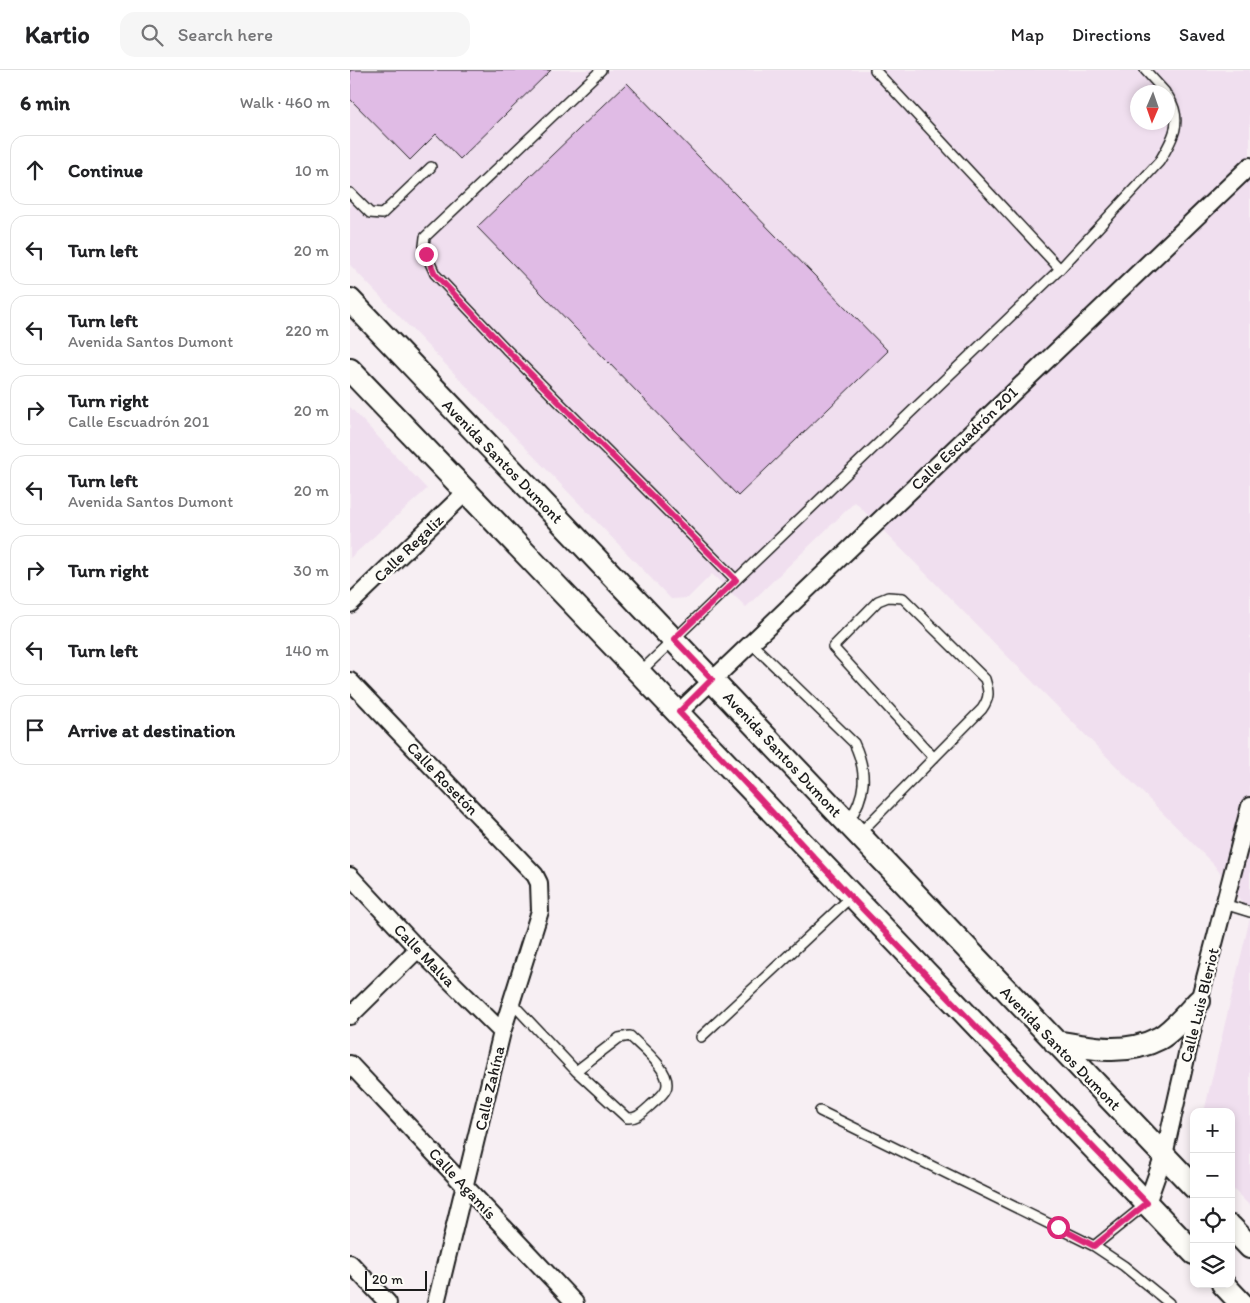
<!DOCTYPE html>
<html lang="en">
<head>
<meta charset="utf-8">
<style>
	body { margin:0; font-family:Itim,sans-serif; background:#f6f6f6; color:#202124 }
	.controls { position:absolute; right:15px; bottom:15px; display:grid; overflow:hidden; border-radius:10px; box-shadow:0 2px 8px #0003 }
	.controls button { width:45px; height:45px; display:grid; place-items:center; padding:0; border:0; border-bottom:1px solid #e0e0e0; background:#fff; color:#202124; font:25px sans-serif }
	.compass { position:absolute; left:780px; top:15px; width:45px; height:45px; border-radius:50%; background:#fff; box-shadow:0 2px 8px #0003; rotate:182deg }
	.scale { position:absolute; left:15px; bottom:12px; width:62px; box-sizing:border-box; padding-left:5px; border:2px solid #1c1c1c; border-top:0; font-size:14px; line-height:18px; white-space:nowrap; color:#1c1c1c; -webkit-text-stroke:4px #fdfcf7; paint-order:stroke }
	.stop { position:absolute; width:15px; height:15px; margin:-11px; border:4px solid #db2777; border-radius:50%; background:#fff }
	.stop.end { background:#db2777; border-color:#fff; box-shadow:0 1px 5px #0008 }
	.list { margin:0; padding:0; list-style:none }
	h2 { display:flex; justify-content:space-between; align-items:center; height:65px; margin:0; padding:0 20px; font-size:21px }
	h2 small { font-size:16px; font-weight:400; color:#757577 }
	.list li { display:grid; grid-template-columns:32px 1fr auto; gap:15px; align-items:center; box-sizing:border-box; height:70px; margin:0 10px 10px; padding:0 10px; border:1px solid #e0e0e0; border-radius:15px }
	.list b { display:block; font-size:19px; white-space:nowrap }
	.list p { margin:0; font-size:16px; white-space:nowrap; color:#757577 }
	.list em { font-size:16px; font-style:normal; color:#757577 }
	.icon { flex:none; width:28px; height:28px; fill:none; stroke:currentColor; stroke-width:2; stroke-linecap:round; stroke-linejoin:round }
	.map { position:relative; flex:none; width:900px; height:1233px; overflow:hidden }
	header { display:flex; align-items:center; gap:30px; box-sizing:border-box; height:70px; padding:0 25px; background:#fff; border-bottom:1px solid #e0e0e0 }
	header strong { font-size:24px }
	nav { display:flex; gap:28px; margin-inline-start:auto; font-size:18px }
	.search { width:350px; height:45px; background:#f6f6f6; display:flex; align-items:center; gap:12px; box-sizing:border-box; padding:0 18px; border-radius:15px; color:#757577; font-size:19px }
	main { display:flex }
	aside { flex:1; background:#fff }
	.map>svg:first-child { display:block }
	.built { fill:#f0dfef; fill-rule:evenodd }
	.building { fill:#e0bbe5; stroke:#1c1c1c }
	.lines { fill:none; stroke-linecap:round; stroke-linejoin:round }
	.service-casing { stroke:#1c1c1c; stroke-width:12 }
	.minor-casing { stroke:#1c1c1c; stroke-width:20 }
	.secondary-casing { stroke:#1c1c1c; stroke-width:26 }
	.service { stroke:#fdfcf7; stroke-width:9 }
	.minor { stroke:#fdfcf7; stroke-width:16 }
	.secondary { stroke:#fdfcf7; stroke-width:22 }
	.route { stroke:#db2777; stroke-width:6 }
	.labels { text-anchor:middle; stroke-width:4.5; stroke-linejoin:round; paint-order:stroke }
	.street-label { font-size:16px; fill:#1c1c1c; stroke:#fdfcf7 }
</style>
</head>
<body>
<header>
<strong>Kartio</strong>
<div class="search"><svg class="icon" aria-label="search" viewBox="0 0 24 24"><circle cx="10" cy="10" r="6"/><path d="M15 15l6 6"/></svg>Search here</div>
<nav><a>Map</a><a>Directions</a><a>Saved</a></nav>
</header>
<main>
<aside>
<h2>6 min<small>Walk · 460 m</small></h2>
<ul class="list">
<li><svg class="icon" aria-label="ahead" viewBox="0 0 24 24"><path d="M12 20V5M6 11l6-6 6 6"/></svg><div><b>Continue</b></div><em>10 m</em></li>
<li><svg class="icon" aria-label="left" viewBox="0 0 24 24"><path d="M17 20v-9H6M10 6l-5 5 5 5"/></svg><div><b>Turn left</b></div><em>20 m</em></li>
<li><svg class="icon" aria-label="left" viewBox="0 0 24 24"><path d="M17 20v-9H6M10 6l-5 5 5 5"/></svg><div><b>Turn left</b><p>Avenida Santos Dumont</p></div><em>220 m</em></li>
<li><svg class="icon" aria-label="right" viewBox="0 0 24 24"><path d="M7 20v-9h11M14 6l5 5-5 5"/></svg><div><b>Turn right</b><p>Calle Escuadrón 201</p></div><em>20 m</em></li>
<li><svg class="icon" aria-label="left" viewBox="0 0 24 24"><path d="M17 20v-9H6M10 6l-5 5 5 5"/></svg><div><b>Turn left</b><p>Avenida Santos Dumont</p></div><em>20 m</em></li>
<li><svg class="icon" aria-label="right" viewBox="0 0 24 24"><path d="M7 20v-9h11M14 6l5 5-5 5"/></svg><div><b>Turn right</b></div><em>30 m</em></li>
<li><svg class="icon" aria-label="left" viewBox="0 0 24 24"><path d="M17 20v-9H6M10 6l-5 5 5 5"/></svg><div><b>Turn left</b></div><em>140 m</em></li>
<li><svg class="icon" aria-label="arrive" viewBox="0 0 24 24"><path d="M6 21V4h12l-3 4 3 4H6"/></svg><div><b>Arrive at destination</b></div></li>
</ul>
</aside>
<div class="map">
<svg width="900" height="1233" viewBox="0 0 900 1233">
	<rect width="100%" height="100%" fill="#f7eff3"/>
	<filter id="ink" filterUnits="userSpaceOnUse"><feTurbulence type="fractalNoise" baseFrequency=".02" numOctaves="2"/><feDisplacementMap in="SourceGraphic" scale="10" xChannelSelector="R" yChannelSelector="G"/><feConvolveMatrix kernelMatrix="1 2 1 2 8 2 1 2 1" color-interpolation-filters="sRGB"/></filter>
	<g filter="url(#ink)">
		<!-- built -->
		<path class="built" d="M 0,0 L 900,0 L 900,843 L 864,795 L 505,432 L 396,537 L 362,504 L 338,528 L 321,529 L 0,195 ZM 788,22 L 818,22 L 818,52 L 788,52 Z
			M 0,337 L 77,419 L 0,488 Z
			M 900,848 L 900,1136 L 881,1117 L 881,1042 L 854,1042 Z"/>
		<!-- building -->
		<path class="building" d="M 0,0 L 201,0 L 110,89 L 86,64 L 60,90 L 0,29 Z
			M 277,13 L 538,281 L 388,426 L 127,157 Z"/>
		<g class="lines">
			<defs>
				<path id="service" d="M 251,0 L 75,167 L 74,176 L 76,184 L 85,204 L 156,279 L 386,510
					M 795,0 L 815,22
					M 0,123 L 20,143 L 32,144 L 81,97
					M 710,199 L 809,92 C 823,69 834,51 818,26
					M 400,572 L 504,673 C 518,703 516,726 498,752
					M 290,602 L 710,199 L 525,0
					M 509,764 L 632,639 C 640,627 639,622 635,609 L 553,528 L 538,527 L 528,531 L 483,577 L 584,688
					M 874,834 L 900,842
					M 163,934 L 226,1001 L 277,1048 C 287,1049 292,1043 300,1036 C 305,1031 313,1026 316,1019 C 323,1002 291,977 280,966 L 269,968 L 226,1001
					M 351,967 L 501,827
					M 470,1041 L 744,1176 L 774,1196 L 819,1233
					M 744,1176 L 796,1134"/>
				<path id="minor" d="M 0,534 L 116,422
					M 0,611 L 185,805 L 189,813 L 190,841 L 152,962 L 86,1233
					M 329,642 L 900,96
					M 0,806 L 68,879 L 152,962
					M 0,946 L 68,879
					M 0,994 L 225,1233
					M 797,1133 L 814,1085 L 849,931 L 900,736
					M 0,1193 L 38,1233"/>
				<path id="secondary" d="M 0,230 L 844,1117
					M 0,300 L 844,1183
					M 705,972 C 741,978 776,986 810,968 C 824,960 838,942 849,931
					M 881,1157 L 900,1177
					M 873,1214 L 891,1233"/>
			</defs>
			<!-- service casing -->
			<use href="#service" class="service-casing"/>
			<!-- minor casing -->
			<use href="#minor" class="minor-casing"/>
			<!-- secondary casing -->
			<use href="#secondary" class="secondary-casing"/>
			<!-- service -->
			<use href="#service" class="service"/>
			<!-- minor -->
			<use href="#minor" class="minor"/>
			<!-- secondary -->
			<use href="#secondary" class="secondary"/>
		</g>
	</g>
	<g class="lines" filter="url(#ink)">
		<!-- route -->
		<path class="route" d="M 76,184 L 85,204 L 156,279 L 386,510 L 324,569 L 362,609 L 329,642 L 501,827 L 797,1133 L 744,1176 L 708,1157"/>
	</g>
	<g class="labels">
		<!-- street labels -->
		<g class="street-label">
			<text transform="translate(614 368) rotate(-44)" y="6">Calle Escuadrón 201</text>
			<text transform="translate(153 391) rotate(46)" y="6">Avenida Santos Dumont</text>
			<text transform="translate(58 478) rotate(-44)" y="6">Calle Regaliz</text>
			<text transform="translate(433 684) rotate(47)" y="6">Avenida Santos Dumont</text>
			<text transform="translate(93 708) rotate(46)" y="6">Calle Rosetón</text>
			<text transform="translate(75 885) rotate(46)" y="6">Calle Malva</text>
			<text transform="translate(849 935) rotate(-76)" y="6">Calle Luis Bleriot</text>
			<text transform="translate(711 978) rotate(46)" y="6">Avenida Santos Dumont</text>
			<text transform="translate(139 1018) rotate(-77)" y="6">Calle Zahína</text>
			<text transform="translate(113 1113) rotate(47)" y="6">Calle Agamís</text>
		</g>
	</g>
</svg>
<div class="controls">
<button>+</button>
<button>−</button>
<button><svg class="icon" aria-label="locate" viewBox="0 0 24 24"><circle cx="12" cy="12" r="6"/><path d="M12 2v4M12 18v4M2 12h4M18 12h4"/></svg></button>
<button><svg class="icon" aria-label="layers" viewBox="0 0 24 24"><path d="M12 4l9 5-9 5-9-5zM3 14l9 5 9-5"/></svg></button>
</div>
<svg class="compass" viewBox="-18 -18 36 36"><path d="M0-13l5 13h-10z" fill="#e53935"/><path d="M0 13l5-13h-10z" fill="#757577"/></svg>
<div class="scale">20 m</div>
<div class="stop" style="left:708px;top:1157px"></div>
<div class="stop end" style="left:76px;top:184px"></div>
</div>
</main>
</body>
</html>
